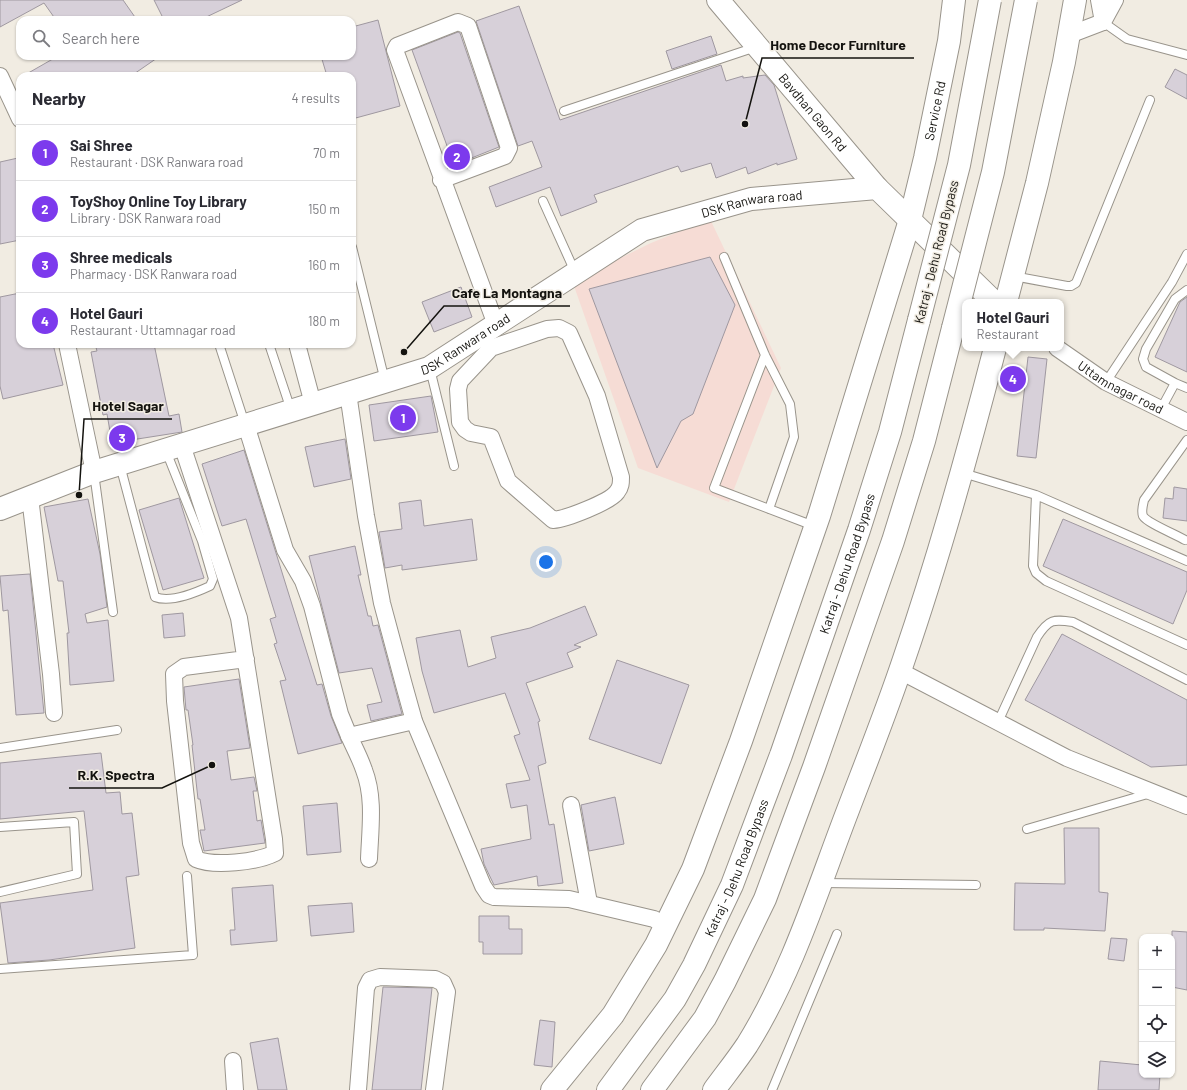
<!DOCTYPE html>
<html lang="en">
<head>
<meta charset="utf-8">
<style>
	body { margin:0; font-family:Barlow,sans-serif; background:#f7f7f7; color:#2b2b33 }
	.controls { position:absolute; right:12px; bottom:12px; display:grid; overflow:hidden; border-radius:8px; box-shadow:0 1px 3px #0004 }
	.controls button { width:36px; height:36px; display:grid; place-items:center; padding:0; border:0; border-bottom:1px solid #e1e1e2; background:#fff; color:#2b2b33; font:20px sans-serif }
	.you { position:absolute; left:546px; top:562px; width:14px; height:14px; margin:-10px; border:3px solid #fff; border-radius:50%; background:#1a73e8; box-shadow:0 0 0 6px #1a73e833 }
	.badge { display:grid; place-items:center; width:26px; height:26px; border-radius:50%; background:#7c3aed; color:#fff; font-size:13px; font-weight:700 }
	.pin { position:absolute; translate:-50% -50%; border:2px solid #fff; box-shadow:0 1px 4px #0006 }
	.popup { position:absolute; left:962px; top:299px; width:102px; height:52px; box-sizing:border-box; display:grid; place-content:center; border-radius:8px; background:#fff; filter:drop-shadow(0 1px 3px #0005); font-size:13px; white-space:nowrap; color:#7c7c81 }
	.popup b { font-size:15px; color:#2b2b33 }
	.popup::after { content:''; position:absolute; left:50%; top:100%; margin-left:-8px; border:8px solid transparent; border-top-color:#fff }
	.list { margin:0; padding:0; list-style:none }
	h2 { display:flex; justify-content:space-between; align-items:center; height:52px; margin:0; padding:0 16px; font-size:17px }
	h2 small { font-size:13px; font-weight:400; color:#7c7c81 }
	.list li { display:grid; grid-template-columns:26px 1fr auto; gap:12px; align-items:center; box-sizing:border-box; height:56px; padding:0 16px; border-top:1px solid #e1e1e2 }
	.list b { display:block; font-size:15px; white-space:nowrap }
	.list p { margin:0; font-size:13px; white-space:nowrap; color:#7c7c81 }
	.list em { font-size:13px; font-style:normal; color:#7c7c81 }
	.icon { flex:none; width:22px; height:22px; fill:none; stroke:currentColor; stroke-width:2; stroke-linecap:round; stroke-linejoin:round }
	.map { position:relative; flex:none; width:1187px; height:1090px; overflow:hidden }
	.search { position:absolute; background:#fff; box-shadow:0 1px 3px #0004; left:16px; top:16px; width:340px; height:44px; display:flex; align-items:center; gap:10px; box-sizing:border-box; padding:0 14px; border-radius:12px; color:#7c7c81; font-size:15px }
	.panel { position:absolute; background:#fff; box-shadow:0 1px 3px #0004; left:16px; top:72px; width:340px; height:276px; border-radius:12px }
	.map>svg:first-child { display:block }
	.medical { fill:#f6dcd5 }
	.building { fill:#d7d0d9; stroke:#9f98a0 }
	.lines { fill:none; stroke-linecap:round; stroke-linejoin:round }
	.lane-casing { stroke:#99948b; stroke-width:10 }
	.street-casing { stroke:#99948b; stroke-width:18 }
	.secondary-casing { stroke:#99948b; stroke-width:24 }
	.highway-casing { stroke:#99948b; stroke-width:24 }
	.lane { stroke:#fff; stroke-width:8 }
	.street { stroke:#fff; stroke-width:16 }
	.secondary { stroke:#fff; stroke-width:22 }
	.highway { stroke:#fff; stroke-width:22 }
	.highway-bridge-casing { stroke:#99948b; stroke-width:24; stroke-linecap:butt }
	.highway-bridge { stroke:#fff; stroke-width:22 }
	.labels { text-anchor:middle; stroke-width:3; stroke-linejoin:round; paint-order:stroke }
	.street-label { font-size:13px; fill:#14130f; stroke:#f1ece2 }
	.leader { fill:none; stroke:#14130f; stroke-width:1.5 }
	.callout-dot { fill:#14130f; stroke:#f1ece2; stroke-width:1.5 }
	.callout-label { font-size:14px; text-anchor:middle; font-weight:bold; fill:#14130f; stroke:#f1ece2; stroke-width:3; stroke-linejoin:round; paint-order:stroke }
</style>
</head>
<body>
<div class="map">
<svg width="1187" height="1090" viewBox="0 0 1187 1090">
	<rect width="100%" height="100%" fill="#f1ece2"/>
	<!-- medical -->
	<path class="medical" d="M 710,219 L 781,368 L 729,502 L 638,468 L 574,286 L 588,274 L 651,243 Z"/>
	<!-- building -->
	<path class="building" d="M 0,0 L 123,0 L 137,20 L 56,20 L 44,3 L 0,27 Z
		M 154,0 L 242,0 L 200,20 L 164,20 Z
		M 519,6 L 560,120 L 721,65 L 726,81 L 743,76 L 743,78 L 765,75 L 774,85 L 797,159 L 777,165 L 777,163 L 748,174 L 746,167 L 716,178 L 711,163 L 681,172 L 678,166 L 594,195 L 597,202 L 561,216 L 550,187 L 496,207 L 489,187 L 542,167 L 532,141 L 518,146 L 476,21 Z
		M 378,20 L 400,106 L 352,119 L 352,76 L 327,76 L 321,56 L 352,56 L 352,27 Z
		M 458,32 L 460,33 L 499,147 L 454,165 L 412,50 Z
		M 711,36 L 717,54 L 672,69 L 666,51 Z
		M 58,56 L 160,56 L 131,76 L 23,76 Z
		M 1175,69 L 1187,75 L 1187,99 L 1165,87 Z
		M 18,158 L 20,170 L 20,240 L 0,244 L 0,162 Z
		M 710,257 L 735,305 L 693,414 L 681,421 L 657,468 L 589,289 Z
		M 461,287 L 472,317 L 434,332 L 422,302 Z
		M 20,293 L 20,344 L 53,344 L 63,385 L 3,399 L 0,386 L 0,297 Z
		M 1187,297 L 1187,372 L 1155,357 L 1180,302 Z
		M 95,344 L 154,344 L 169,416 L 179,414 L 182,432 L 112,443 L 107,414 L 103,415 L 91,352 L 97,351 Z
		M 1028,357 L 1047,359 L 1036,458 L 1017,456 Z
		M 431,396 L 438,432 L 374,441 L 369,405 Z
		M 345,439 L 351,479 L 314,487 L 305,447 Z
		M 244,450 L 317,685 L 322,684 L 331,716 L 342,743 L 298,754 L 280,681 L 286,680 L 274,644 L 277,643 L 270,619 L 276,617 L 246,519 L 222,526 L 202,464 Z
		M 1174,487 L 1187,489 L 1187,521 L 1163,518 L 1165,498 L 1173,499 Z
		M 179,498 L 204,578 L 163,590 L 139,510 Z
		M 88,499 L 100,554 L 107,607 L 85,614 L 87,623 L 108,620 L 114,681 L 70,685 L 67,633 L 69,633 L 63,581 L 58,581 L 44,507 Z
		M 421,500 L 424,526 L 472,519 L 477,560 L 402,570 L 402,565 L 385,568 L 379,532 L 402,529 L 399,503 Z
		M 1063,519 L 1187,572 L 1187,590 L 1173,624 L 1043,566 Z
		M 355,546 L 361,575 L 358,575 L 368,616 L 371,616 L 373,626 L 378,625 L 402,714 L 371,721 L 367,705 L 382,702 L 372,668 L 339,673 L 309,556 Z
		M 30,574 L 44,713 L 16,715 L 8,610 L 3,611 L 0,576 Z
		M 585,606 L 597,635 L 574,645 L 581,647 L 567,653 L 573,667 L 526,683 L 540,721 L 538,722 L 546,763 L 538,766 L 549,825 L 554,824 L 563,883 L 538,886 L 537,876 L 494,885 L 484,864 L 481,849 L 531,839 L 527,805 L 511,808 L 506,784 L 530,780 L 514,736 L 520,734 L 505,693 L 434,713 L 422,671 L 416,638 L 460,630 L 468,667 L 496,658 L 491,637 L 530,628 Z
		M 183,613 L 185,636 L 164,638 L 162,615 Z
		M 1062,634 L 1187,700 L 1187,765 L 1151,767 L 1025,700 Z
		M 617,660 L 689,685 L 661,764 L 589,739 Z
		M 239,679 L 250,748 L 227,751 L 231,780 L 254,777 L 257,791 L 253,791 L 257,821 L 261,820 L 265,843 L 204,851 L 200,830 L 205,830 L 200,799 L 198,799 L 192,745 L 193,745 L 188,710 L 186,710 L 184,687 Z
		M 101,753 L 106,793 L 120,792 L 122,814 L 132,813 L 139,875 L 126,877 L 135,948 L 49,960 L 8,963 L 0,903 L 93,890 L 84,811 L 0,819 L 0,763 Z
		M 615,797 L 624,844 L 589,851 L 581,805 Z
		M 337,803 L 341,852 L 307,855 L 303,806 Z
		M 1064,828 L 1099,828 L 1099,892 L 1108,893 L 1105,931 L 1044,928 L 1044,930 L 1014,930 L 1015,883 L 1065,884 Z
		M 273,885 L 277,941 L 231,945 L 230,930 L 235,930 L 232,888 Z
		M 352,903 L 354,932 L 311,936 L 308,906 Z
		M 479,916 L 509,916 L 509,929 L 522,929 L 522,954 L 483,954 L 483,942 L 479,942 Z
		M 1172,931 L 1187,932 L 1187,990 L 1172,987 Z
		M 1111,938 L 1127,939 L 1124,961 L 1108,959 Z
		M 383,987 L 432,988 L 421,1090 L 372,1090 Z
		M 540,1020 L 555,1022 L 552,1067 L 534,1065 Z
		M 278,1038 L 287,1090 L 258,1090 L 250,1043 Z
		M 1100,1061 L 1142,1065 L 1142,1075 L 1160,1075 L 1159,1090 L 1098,1090 Z"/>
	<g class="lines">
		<defs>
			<path id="lane" d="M 1103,22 L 1127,39 L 1187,55
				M 564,111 L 756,47
				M 543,201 L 575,272
				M 352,247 L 385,381
				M 724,257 L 765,355 L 790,404 L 794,437 L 769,509
				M 1013,276 L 1067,286 L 1071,286 L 1076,283 L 1150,100
				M 219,344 L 245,424
				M 269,344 L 291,410
				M 765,355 L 714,488 L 814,526
				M 430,369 L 454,466
				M 1106,382 L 1172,282 L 1187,254
				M 1175,383 L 1146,367 L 1143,359 L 1146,349 L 1175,299 L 1187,290
				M 1161,409 L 1175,383 L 1187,388
				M 120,465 L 155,597 C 170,603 195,593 210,586 L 213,579 L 202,541 L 166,451
				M 94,473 L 113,612
				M 963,473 L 1036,495 L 1187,561
				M 1036,495 L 1033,566 L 1036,573 L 1046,581 L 1187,645
				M 1185,540 C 1177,535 1147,523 1143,516 C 1141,511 1143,505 1144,500 L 1187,440
				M 998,722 L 1037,637 C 1049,619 1053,619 1073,622 L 1187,680
				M 0,748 L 117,730
				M 0,827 L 74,822 L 77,874 L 0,892
				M 1027,829 L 1151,793
				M 823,883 L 976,885
				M 0,969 L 193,955 L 187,876
				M 772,1090 L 837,934"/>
			<g id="street">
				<path d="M 1099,0 L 1103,22"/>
				<path d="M 1103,22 L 1115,0"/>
				<path d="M 1069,35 L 1103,22"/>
				<path d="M 0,76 L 20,119"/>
				<path d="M 441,180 L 505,156 L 509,148 L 468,26 L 458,22 L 397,46 L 395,50 L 496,325"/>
				<path d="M 559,328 L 569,333 L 597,396 L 621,477 C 621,483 621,487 617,492 C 610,502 566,519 553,520 L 508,481 L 491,437 L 471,433 L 465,429 L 460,422 L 458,389 L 460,381 L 491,348 L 547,329 Z"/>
				<path d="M 67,344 L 94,472"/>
				<path d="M 297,344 L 313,404"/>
				<path id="s1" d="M 1057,348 L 1106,382 L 1187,422"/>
				<path d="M 348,393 L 366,516 L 382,603 L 404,685 L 414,721 L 483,886 L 489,895 L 494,897 L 569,899 L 654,919 L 666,926"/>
				<path d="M 246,425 L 285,550 L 303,581 L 312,606 L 340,714 L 349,736 L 414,721"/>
				<path d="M 182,445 L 239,618 L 274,839 L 275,853 C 257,862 214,867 196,859 L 191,843 L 175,701 L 174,674 L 184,667 L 246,659"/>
				<path d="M 30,497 L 51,674 L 54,713"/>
				<path d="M 900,671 L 1067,758 L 1187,806"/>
				<path d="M 349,736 C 354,747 360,758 364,770 C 375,798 370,830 369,859"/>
				<path d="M 571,805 L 589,903"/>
				<path d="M 233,1061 L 235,1090"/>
				<path d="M 358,1090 L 366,988 L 370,980 L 380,977 L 435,979 L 443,983 L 447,992 L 434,1090"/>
			</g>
			<g id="secondary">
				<path id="s2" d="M 718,0 L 877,188"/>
				<path d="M 1006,302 L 1037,183 L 1064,62 L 1075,0"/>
				<path id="s3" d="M 0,509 L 94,472 L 429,368 L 642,230 L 751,199 L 877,188 L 994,302"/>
				<path id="s4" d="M 552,1090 L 613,1015 L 656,945 L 693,869 L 741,741 L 819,516 L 910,220 L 925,158 L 949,41 L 954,0"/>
				<path d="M 714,1090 C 725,1075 737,1060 747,1045 C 792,973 818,888 848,810 C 867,760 887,710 904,659 C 939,557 968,453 995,348"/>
			</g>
			<g id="highway">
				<path id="s5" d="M 608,1090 L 675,999 L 694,965 L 732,885 L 781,755 L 859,530 L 890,432 L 919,320"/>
				<path d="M 652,1090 L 705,1018 L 725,981 L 765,899 L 814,767 L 893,541 L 924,441 L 953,328"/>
			</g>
		</defs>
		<!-- lane casing -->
		<use href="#lane" class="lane-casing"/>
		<!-- street casing -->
		<use href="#street" class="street-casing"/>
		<!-- secondary casing -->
		<use href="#secondary" class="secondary-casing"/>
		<!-- highway casing -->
		<use href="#highway" class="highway-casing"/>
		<!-- lane -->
		<use href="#lane" class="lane"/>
		<!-- street -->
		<use href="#street" class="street"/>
		<!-- secondary -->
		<use href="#secondary" class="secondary"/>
		<!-- highway -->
		<use href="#highway" class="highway"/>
		<defs>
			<path id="highway-bridge" d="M 919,320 L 959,165 L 990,0
				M 953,328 L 993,172 L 1026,0"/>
		</defs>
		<!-- highway-bridge casing -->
		<use href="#highway-bridge" class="highway-bridge-casing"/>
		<!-- highway-bridge -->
		<use href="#highway-bridge" class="highway-bridge"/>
	</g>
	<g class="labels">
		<!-- street labels -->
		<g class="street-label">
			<text dy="5" stroke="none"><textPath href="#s4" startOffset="1060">Service Rd</textPath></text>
			<text dy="5" stroke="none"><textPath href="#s2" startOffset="147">Bavdhan Gaon Rd</textPath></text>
			<text dy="5" stroke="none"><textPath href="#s3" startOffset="819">DSK Ranwara road</textPath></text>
			<text transform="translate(936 252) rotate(-76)" y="5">Katraj - Dehu Road Bypass</text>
			<text dy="5" stroke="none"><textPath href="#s3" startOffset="495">DSK Ranwara road</textPath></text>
			<text dy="5" stroke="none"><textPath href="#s1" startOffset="75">Uttamnagar road</textPath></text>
			<text dy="5" stroke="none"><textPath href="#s5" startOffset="582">Katraj - Dehu Road Bypass</textPath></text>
			<text dy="5" stroke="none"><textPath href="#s5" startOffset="258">Katraj - Dehu Road Bypass</textPath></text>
		</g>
	</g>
	<!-- callouts -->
	<path class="leader" d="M745 124L762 58H914M404 352L444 306H570M79 495L84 419H172M212 765L162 788H69"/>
	<g class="callout-dot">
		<circle cx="745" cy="124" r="4"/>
		<circle cx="404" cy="352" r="4"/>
		<circle cx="79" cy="495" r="4"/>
		<circle cx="212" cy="765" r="4"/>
	</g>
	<g class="callout-label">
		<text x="838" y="50">Home Decor Furniture</text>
		<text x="507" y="298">Cafe La Montagna</text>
		<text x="128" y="411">Hotel Sagar</text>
		<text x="116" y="780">R.K. Spectra</text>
	</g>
</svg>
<div class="controls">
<button>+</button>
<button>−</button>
<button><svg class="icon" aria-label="locate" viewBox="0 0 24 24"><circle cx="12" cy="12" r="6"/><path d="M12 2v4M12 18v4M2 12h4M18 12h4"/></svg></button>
<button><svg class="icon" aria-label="layers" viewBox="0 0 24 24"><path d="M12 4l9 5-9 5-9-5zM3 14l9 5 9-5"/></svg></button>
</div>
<div class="you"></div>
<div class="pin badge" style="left:403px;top:418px">1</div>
<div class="pin badge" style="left:457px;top:157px">2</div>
<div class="pin badge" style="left:122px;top:438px">3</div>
<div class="pin badge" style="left:1013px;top:379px">4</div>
<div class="popup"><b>Hotel Gauri</b>Restaurant</div>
<div class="search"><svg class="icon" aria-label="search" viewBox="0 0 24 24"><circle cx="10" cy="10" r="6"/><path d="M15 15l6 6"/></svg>Search here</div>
<section class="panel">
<h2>Nearby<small>4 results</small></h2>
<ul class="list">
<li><span class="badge">1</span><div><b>Sai Shree</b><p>Restaurant · DSK Ranwara road</p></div><em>70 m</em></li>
<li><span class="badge">2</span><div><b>ToyShoy Online Toy Library</b><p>Library · DSK Ranwara road</p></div><em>150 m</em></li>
<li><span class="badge">3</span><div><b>Shree medicals</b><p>Pharmacy · DSK Ranwara road</p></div><em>160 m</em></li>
<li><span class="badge">4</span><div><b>Hotel Gauri</b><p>Restaurant · Uttamnagar road</p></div><em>180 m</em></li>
</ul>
</section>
</div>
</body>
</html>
